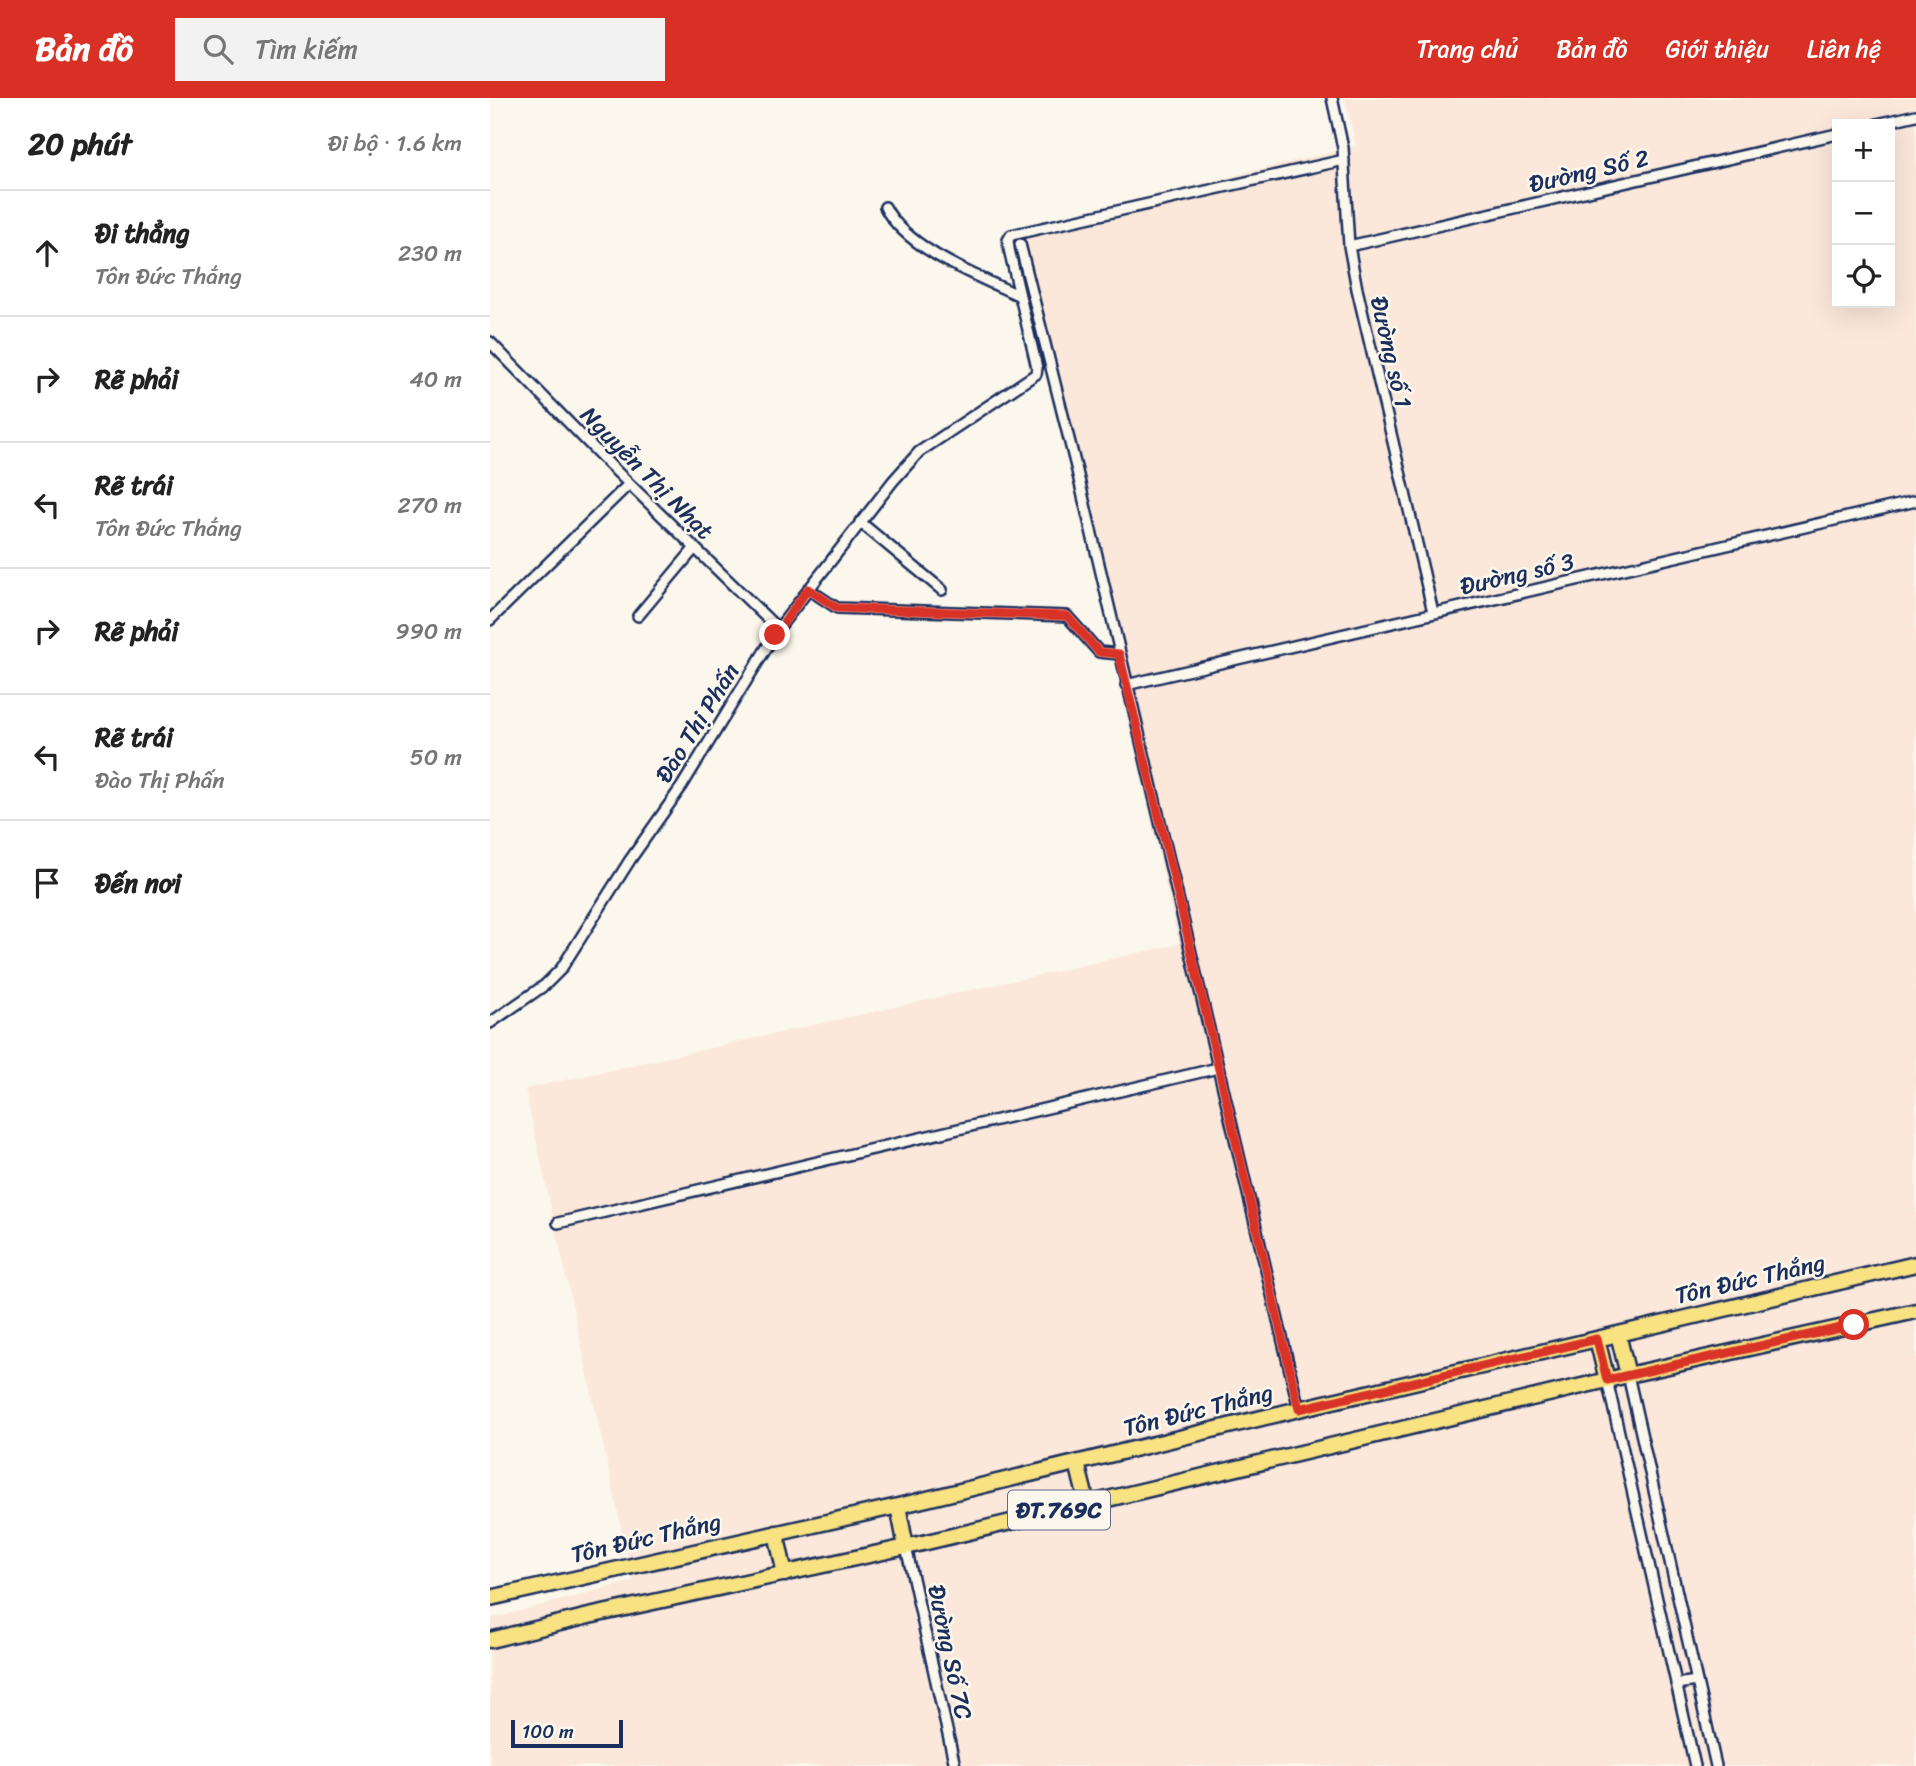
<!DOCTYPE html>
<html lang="vi">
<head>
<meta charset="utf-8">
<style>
	body { margin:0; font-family:Sriracha,sans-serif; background:#f2f2f2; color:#222 }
	.controls { position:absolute; right:21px; top:21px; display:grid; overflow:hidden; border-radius:0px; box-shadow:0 7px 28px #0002 }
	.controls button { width:63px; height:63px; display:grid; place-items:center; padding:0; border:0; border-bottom:2px solid #e0e0e0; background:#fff; color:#222; font:35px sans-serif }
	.scale { position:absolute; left:21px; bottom:18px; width:112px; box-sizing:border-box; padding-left:7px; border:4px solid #1b2f5e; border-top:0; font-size:19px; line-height:24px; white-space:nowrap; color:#1b2f5e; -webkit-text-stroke:5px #fbf7ec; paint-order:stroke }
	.stop { position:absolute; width:21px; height:21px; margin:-16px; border:5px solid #d93025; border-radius:50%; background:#fff }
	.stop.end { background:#d93025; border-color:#fff; box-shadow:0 2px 7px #0008 }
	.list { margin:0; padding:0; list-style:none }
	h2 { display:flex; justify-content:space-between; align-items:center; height:91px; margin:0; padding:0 28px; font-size:30px }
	h2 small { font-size:23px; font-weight:400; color:#767676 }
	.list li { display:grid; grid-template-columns:46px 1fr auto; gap:21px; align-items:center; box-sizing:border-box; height:126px; padding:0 28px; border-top:2px solid #e0e0e0 }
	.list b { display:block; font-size:26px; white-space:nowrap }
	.list p { margin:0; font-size:23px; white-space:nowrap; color:#767676 }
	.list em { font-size:23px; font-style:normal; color:#767676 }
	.icon { flex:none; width:38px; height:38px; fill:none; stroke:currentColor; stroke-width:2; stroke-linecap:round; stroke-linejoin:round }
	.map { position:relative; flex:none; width:1426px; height:1668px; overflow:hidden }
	header { display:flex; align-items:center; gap:42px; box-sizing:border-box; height:98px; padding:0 35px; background:#d93025; color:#fff }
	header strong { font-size:33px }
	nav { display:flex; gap:38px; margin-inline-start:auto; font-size:24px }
	.search { width:490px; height:63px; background:#f2f2f2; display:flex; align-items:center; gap:18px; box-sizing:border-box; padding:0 24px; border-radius:0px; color:#767676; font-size:26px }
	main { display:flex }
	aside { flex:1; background:#fff }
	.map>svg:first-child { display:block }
	.built { fill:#fbe8da; fill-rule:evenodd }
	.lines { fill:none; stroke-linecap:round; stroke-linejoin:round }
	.street-casing { stroke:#1b2f5e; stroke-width:14 }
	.primary-casing { stroke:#1b2f5e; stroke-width:19 }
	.street { stroke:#fbf7ec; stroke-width:9 }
	.primary { stroke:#f8e281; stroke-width:14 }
	.route { stroke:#d93025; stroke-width:9 }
	.labels { text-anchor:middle; stroke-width:5; stroke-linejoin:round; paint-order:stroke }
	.shield { fill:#fbf7ec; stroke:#5e6b89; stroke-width:2 }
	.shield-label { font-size:23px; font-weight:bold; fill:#1b2f5e }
	.street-label { font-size:24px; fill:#1b2f5e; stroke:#fbf7ec }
</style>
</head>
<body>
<header>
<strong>Bản đồ</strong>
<div class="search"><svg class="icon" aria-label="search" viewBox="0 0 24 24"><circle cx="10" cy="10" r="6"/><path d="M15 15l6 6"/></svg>Tìm kiếm</div>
<nav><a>Trang chủ</a><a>Bản đồ</a><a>Giới thiệu</a><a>Liên hệ</a></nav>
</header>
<main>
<aside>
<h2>20 phút<small>Đi bộ · 1.6 km</small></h2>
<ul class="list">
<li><svg class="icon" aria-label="ahead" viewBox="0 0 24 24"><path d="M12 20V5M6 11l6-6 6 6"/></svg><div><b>Đi thẳng</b><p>Tôn Đức Thắng</p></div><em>230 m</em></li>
<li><svg class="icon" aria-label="right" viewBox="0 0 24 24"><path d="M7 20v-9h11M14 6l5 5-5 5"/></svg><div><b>Rẽ phải</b></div><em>40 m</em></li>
<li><svg class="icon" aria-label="left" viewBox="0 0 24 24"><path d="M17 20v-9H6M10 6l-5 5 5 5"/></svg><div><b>Rẽ trái</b><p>Tôn Đức Thắng</p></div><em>270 m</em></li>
<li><svg class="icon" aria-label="right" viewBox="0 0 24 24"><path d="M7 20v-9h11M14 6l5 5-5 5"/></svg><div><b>Rẽ phải</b></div><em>990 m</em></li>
<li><svg class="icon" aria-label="left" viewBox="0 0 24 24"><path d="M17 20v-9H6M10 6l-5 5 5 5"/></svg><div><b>Rẽ trái</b><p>Đào Thị Phấn</p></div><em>50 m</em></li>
<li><svg class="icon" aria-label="arrive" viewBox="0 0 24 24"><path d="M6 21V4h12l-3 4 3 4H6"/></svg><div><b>Đến nơi</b></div></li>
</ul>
</aside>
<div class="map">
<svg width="1426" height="1668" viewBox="0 0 1426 1668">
	<rect width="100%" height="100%" fill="#fbf7ec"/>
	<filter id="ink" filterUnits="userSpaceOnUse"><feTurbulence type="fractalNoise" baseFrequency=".0143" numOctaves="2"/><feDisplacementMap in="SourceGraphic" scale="14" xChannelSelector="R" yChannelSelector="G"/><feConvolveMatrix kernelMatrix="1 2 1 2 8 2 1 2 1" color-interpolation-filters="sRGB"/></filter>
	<g filter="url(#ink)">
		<!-- built -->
		<path class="built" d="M 855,0 L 1426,0 L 1426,1668 L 0,1668 L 0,1521 L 143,1483 L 35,991 L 689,846 L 527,131 L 866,48 ZM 1347,26 L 1400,26 L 1400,205 L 1347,205 Z"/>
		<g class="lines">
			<defs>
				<path id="street" d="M 842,0 L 853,50 L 859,148 L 867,191 L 943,514
					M 1387,26 L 1426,17
					M 395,109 C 416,151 489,179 530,198
					M 530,146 L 587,373 L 809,1311
					M 859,148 L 1347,36
					M 0,244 L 121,368 L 288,531
					M 370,424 L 452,492
					M 318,491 L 347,510 L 577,518 L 609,554 L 629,556
					M 148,518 L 204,451
					M 0,522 L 139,386
					M 636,587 L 1426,403
					M 0,925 L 55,887 L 71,871 L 140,762 L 192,688 L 288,531 L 403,383 L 429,354 L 546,276 L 547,270 L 519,151 L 518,142 L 521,137 L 854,62
					M 68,1125 L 728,970
					M 1138,1277 L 1226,1668
					M 1117,1282 L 1205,1668
					M 416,1449 L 465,1668
					M 1186,1586 L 1207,1583"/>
				<path id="primary" d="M 1128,1236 L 1138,1277
					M 1107,1241 L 1117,1282
					M 587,1365 L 597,1405
					M 408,1408 L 416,1449
					M 286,1435 L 295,1476
					M 0,1500 L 408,1408 L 809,1311 L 1426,1166
					M 0,1542 L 99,1518 L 416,1449 L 1138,1277 L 1426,1213"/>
			</defs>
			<!-- street casing -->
			<use href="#street" class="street-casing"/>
			<!-- primary casing -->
			<use href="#primary" class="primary-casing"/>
			<!-- street -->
			<use href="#street" class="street"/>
			<!-- primary -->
			<use href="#primary" class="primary"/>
		</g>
	</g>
	<g class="lines" filter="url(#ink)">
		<!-- route -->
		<path class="route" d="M 285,537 L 318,491 L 347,510 L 577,518 L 609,554 L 629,556 L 683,776 L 809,1311 L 1107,1241 L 1117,1282 L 1364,1227"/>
	</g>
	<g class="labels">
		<!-- shield labels -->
		<rect class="shield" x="518" y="1392.5" width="102" height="39" rx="5"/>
		<g class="shield-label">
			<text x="569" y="1420">ĐT.769C</text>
		</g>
		<!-- street labels -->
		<g class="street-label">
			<text transform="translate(1099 73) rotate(-13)" y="8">Đường Số 2</text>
			<text transform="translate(901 254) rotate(77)" y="8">Đường số 1</text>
			<text transform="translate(157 375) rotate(45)" y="8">Nguyễn Thị Nhạt</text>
			<text transform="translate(1027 476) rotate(-13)" y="8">Đường số 3</text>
			<text transform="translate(207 625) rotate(-58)" y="8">Đào Thị Phấn</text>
			<text transform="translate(1260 1181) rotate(-13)" y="8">Tôn Đức Thắng</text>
			<text transform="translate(708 1312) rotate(-14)" y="8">Tôn Đức Thắng</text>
			<text transform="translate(156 1440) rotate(-13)" y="8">Tôn Đức Thắng</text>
			<text transform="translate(460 1554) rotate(78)" y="8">Đường Số 7C</text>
		</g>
	</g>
</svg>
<div class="controls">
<button>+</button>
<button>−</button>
<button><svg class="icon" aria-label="locate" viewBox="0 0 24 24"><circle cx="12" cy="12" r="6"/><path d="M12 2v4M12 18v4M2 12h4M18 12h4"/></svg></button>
</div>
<div class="scale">100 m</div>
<div class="stop" style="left:1364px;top:1227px"></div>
<div class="stop end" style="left:285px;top:537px"></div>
</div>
</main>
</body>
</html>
